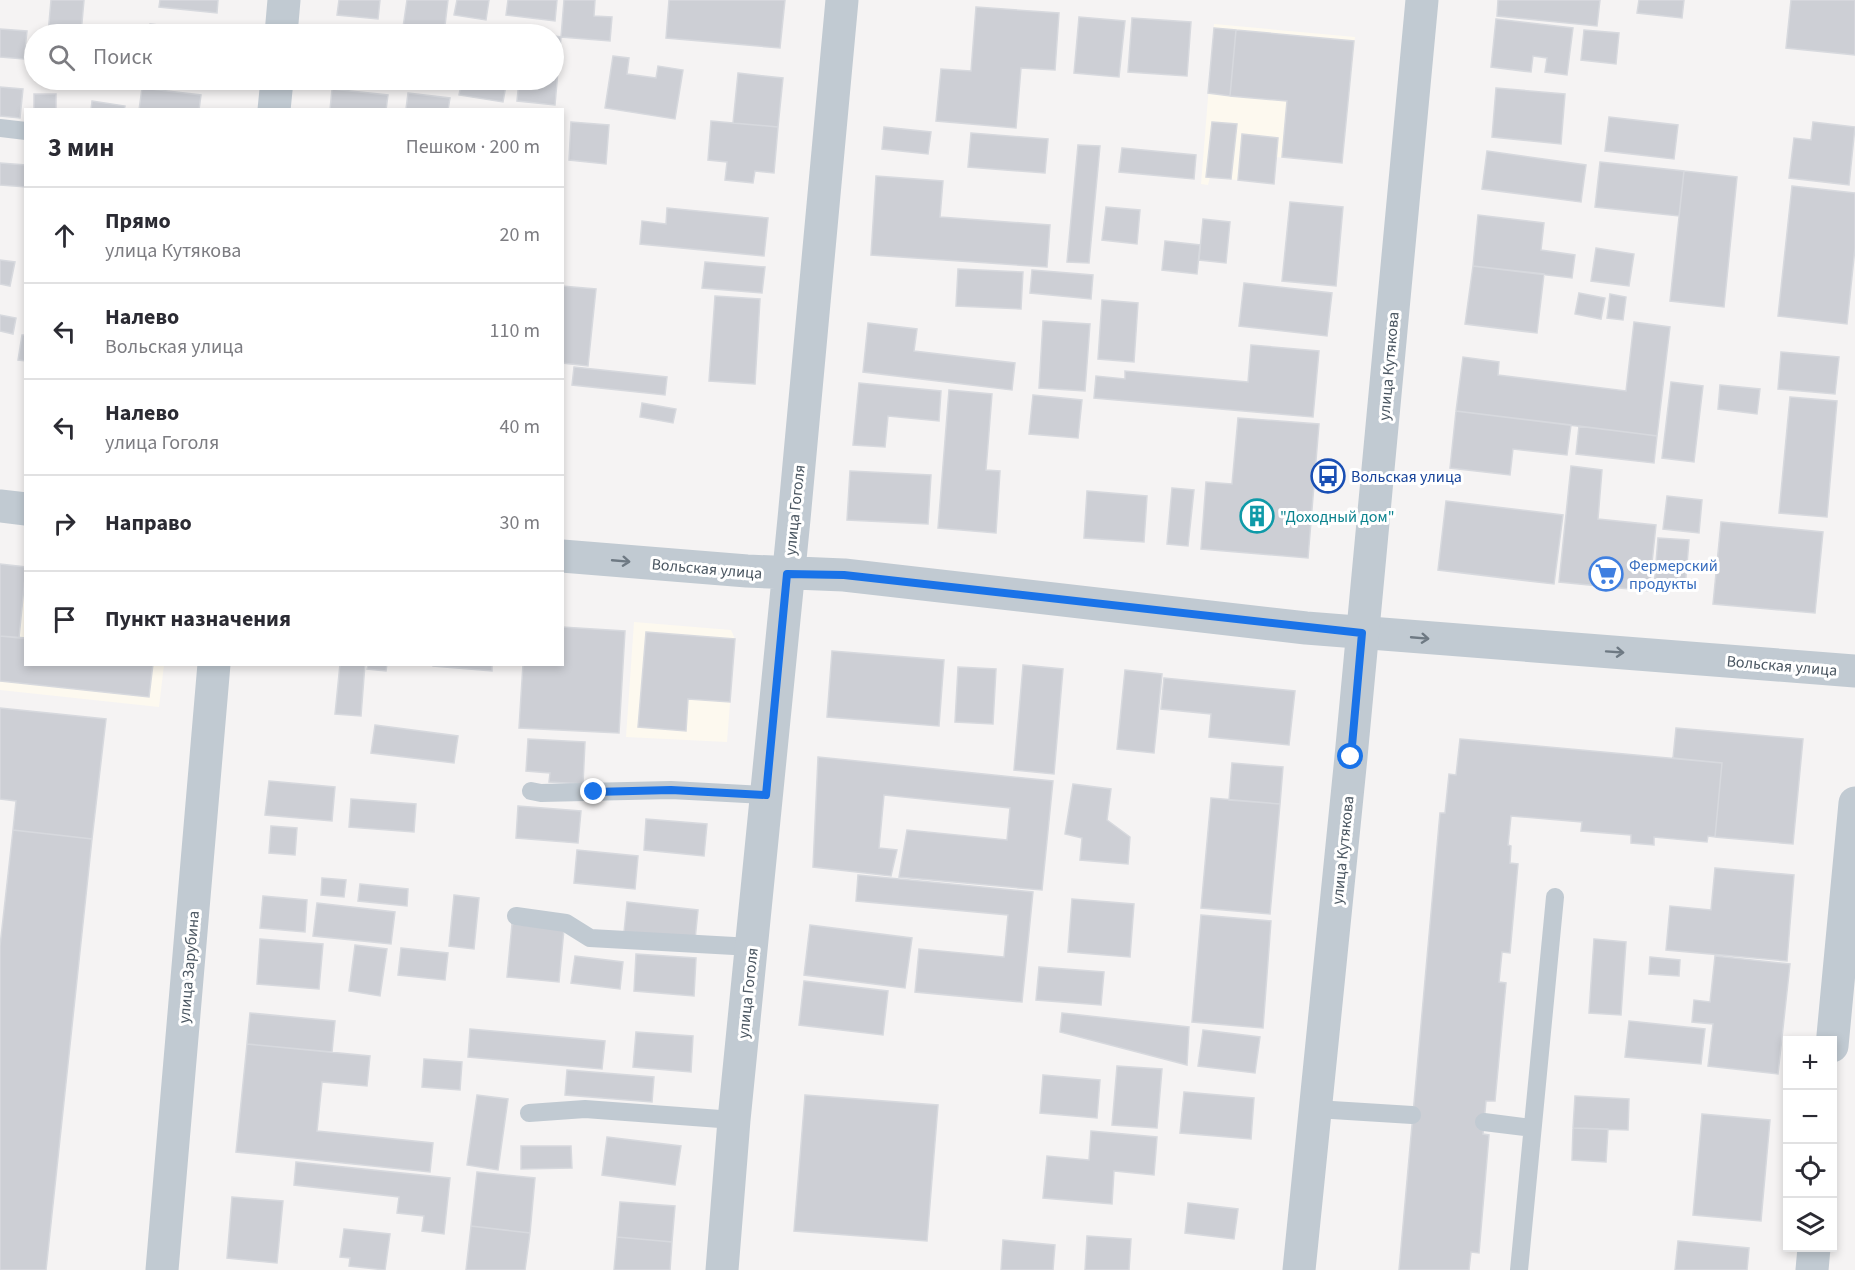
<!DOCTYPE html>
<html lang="ru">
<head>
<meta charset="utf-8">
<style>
	body { margin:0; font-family:"Source Sans 3",sans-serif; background:#f2f2f3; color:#2b2b33 }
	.controls { position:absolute; right:18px; bottom:18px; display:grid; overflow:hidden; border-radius:0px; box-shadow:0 3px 9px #0003 }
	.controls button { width:54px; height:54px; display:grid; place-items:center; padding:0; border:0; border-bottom:2px solid #e1e1e2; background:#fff; color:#2b2b33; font:30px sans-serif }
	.stop { position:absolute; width:18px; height:18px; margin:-14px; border:4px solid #1a73e8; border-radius:50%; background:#fff }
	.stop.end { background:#1a73e8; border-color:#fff; box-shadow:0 2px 6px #0008 }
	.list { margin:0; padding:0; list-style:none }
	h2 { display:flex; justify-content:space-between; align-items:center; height:78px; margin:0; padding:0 24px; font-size:26px }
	h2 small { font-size:20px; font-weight:400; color:#7c7c81 }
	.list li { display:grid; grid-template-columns:39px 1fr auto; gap:18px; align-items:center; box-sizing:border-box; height:96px; padding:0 24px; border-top:2px solid #e1e1e2 }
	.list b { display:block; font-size:22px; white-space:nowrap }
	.list p { margin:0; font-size:20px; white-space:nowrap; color:#7c7c81 }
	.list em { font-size:20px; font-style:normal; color:#7c7c81 }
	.icon { flex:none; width:33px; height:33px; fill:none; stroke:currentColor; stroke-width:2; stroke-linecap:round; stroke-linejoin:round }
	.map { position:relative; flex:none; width:1855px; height:1270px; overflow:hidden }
	.search { position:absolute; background:#fff; box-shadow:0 3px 9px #0003; left:24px; top:24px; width:540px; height:66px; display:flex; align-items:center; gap:15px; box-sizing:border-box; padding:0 21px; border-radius:33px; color:#7c7c81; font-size:22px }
	.panel { position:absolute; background:#fff; box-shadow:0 3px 9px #0003; left:24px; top:108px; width:540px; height:558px; border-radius:0px }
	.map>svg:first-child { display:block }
	.commercial { fill:#fdf9ef }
	.building { fill:#cdcfd5; stroke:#d7d9de; stroke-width:1.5 }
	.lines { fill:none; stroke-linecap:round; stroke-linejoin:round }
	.service { stroke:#c1cad2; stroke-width:18 }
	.minor { stroke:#c1cad2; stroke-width:33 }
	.tertiary { stroke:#c1cad2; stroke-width:33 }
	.oneway { stroke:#6e7983 }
	.route { stroke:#1a73e8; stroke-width:8 }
	.labels { text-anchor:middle; stroke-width:6; stroke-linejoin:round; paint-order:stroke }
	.street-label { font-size:16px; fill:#4a5661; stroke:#fff }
	.transit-label { font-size:16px; fill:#164399; stroke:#fff; text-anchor:start }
	.culture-label { font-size:16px; fill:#0d838f; stroke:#fff; text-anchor:start }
	.shop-label { font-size:16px; fill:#366cbe; stroke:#fff; text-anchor:start }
</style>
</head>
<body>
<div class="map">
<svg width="1855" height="1270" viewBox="0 0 1855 1270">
	<rect width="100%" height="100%" fill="#f5f3f3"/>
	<!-- commercial -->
	<path class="commercial" d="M 1214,24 L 1355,37 L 1342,163 L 1276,157 L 1274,184 L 1210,177 L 1208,185 L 1201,184 Z
		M 0,564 L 25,567 L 26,664 L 164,665 L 159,707 L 0,690 Z
		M 634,622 L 731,630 L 735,639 L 727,742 L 626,737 Z"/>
	<!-- building -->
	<path class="building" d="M 51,0 L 84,0 L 81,34 L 48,34 Z
		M 160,0 L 218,0 L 217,13 L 159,7 Z
		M 339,0 L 380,0 L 378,19 L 337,15 Z
		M 407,0 L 448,0 L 444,34 L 402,34 Z
		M 457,0 L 489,0 L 486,20 L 454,15 Z
		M 508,0 L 557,0 L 555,21 L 506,15 Z
		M 564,0 L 595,0 L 594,16 L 612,17 L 610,41 L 561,37 Z
		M 669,0 L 785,0 L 780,48 L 666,38 Z
		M 1498,0 L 1600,0 L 1597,26 L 1497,16 Z
		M 1639,0 L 1684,0 L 1682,18 L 1637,13 Z
		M 1791,0 L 1855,0 L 1855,55 L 1786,48 Z
		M 976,7 L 1059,13 L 1055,70 L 1021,68 L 1016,128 L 936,121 L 941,69 L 971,71 Z
		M 1079,17 L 1125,21 L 1119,77 L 1074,73 Z
		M 1132,18 L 1191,22 L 1187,76 L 1128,72 Z
		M 1496,19 L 1573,28 L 1567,75 L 1545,72 L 1547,58 L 1533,56 L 1531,72 L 1491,67 Z
		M 150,24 L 210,31 L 209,34 L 149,34 Z
		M 1214,28 L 1236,30 L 1230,96 L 1208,93 Z
		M 0,29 L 27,31 L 24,59 L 0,57 Z
		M 1236,30 L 1354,41 L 1342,163 L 1282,157 L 1287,101 L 1230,96 Z
		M 1584,30 L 1619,33 L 1616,64 L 1581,60 Z
		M 554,36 L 561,37 L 555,105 L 517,101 L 519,80 L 554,80 Z
		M 613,56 L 629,58 L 627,74 L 656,78 L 658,66 L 683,70 L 675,119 L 605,108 Z
		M 738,73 L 783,78 L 778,127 L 733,123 Z
		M 462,80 L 507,80 L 503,102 L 459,95 Z
		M 0,87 L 23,89 L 20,118 L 0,116 Z
		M 142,88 L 201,95 L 199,110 L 139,110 Z
		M 1496,88 L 1565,94 L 1561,144 L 1492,137 Z
		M 332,89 L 388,95 L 386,110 L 330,110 Z
		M 408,93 L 450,98 L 448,110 L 406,109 Z
		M 34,94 L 56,94 L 56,110 L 34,110 Z
		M 92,101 L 125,106 L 124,110 L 91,110 Z
		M 1609,117 L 1678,125 L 1674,159 L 1605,151 Z
		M 711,121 L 778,127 L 774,173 L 755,171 L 753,183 L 725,180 L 727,162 L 708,160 Z
		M 571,122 L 609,125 L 606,164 L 569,160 Z
		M 1212,122 L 1237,124 L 1231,179 L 1206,177 Z
		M 1813,122 L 1855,127 L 1849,185 L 1789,178 L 1794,138 L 1811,140 Z
		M 884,127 L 931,132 L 928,154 L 882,149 Z
		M 971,133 L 1048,139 L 1045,173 L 968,167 Z
		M 1242,134 L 1278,138 L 1274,184 L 1238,180 Z
		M 1078,145 L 1100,146 L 1089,263 L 1067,262 Z
		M 1122,148 L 1196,155 L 1194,179 L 1119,172 Z
		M 1487,151 L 1586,165 L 1581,202 L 1482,189 Z
		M 1600,162 L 1684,171 L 1679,216 L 1595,207 Z
		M 0,163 L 26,165 L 26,187 L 0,185 Z
		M 1684,171 L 1737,177 L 1724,307 L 1670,301 Z
		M 876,176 L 943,181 L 940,217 L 1050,225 L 1047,267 L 871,255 Z
		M 1792,186 L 1855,193 L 1855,248 L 1847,324 L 1778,316 Z
		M 1290,202 L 1343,207 L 1336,286 L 1282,281 Z
		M 1106,207 L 1140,210 L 1137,244 L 1102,240 Z
		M 667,208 L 768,218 L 764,256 L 640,244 L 642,221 L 666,224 Z
		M 1478,215 L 1544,223 L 1541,250 L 1575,255 L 1572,278 L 1473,266 Z
		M 1203,219 L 1230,222 L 1226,263 L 1199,260 Z
		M 1165,241 L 1200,245 L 1197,274 L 1162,270 Z
		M 1596,248 L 1634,254 L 1629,286 L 1591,281 Z
		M 0,260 L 15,262 L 10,286 L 0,284 Z
		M 705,262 L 765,267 L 762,293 L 702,288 Z
		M 1473,266 L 1544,274 L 1537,333 L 1465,324 Z
		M 958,269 L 1023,272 L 1021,309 L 956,306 Z
		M 1032,270 L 1093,275 L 1091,299 L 1030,293 Z
		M 1244,283 L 1332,293 L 1327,336 L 1239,326 Z
		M 562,286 L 596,289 L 588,366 L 562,363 Z
		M 1579,293 L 1605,298 L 1601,319 L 1575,314 Z
		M 1610,294 L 1626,297 L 1623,320 L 1607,318 Z
		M 715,296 L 760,299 L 755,384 L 709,381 Z
		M 1102,300 L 1138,303 L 1134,362 L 1098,359 Z
		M 0,315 L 16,318 L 13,334 L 0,331 Z
		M 1043,321 L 1090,324 L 1085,391 L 1039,388 Z
		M 1634,322 L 1670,327 L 1657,436 L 1456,411 L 1463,357 L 1499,362 L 1498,375 L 1626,391 Z
		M 868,323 L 917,329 L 914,351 L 1015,363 L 1012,390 L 863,372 Z
		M 22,335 L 26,335 L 26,361 L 18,360 Z
		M 1251,345 L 1319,351 L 1313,417 L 1094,398 L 1096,376 L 1125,379 L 1125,371 L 1248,382 Z
		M 1781,352 L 1839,357 L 1835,394 L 1778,389 Z
		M 574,367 L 667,377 L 665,395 L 572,385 Z
		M 1671,382 L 1703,386 L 1694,462 L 1662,458 Z
		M 859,383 L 941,391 L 939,421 L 888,416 L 885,447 L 853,445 Z
		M 1720,385 L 1760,389 L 1757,414 L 1718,409 Z
		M 949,390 L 992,394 L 986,470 L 1000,471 L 996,533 L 938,528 Z
		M 1033,395 L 1082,400 L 1078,438 L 1029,434 Z
		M 1790,397 L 1837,401 L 1827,517 L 1779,513 Z
		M 642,403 L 676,409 L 673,423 L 640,417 Z
		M 1456,411 L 1571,425 L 1567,455 L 1513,449 L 1510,475 L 1450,468 Z
		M 1238,418 L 1319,424 L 1308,558 L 1201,549 L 1206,482 L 1232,484 Z
		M 1579,426 L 1657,436 L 1654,463 L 1576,454 Z
		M 1571,466 L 1602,470 L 1598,519 L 1656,525 L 1649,591 L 1559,582 Z
		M 850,471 L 931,475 L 928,524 L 847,520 Z
		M 1172,488 L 1194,490 L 1188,546 L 1167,544 Z
		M 1087,491 L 1147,496 L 1144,542 L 1084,538 Z
		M 1667,496 L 1702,500 L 1699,533 L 1663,529 Z
		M 1446,501 L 1563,515 L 1554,584 L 1438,570 Z
		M 1721,522 L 1823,532 L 1815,613 L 1713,604 Z
		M 1658,538 L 1689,540 L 1685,589 L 1654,587 Z
		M 0,564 L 26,567 L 19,638 L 0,636 Z
		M 562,627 L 625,631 L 619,733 L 519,728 L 523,664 L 562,664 Z
		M 646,632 L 735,639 L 730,702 L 688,699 L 686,731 L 638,727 Z
		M 0,636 L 26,638 L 26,664 L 153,664 L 149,697 L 0,681 Z
		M 832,651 L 944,660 L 939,726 L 827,717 Z
		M 340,664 L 365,664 L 361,716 L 335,714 Z
		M 368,664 L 387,664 L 386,671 L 367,669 Z
		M 433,664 L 492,664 L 492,671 L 433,666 Z
		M 1023,665 L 1063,669 L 1054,774 L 1014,770 Z
		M 958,667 L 996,669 L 993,724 L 955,722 Z
		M 1125,670 L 1162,674 L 1154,753 L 1117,749 Z
		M 1164,678 L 1295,691 L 1289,745 L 1209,737 L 1211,714 L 1161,709 Z
		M 0,708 L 106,719 L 92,839 L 13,830 L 16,801 L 0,799 Z
		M 375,725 L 458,736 L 454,763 L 371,753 Z
		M 1676,728 L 1803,739 L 1793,844 L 1715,837 L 1722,763 L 1673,758 Z
		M 528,739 L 585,742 L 583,784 L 549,782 L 550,773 L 526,771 Z
		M 1460,739 L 1722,763 L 1715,837 L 1708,836 L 1707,842 L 1654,837 L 1654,845 L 1631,843 L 1631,835 L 1581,831 L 1582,822 L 1511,816 L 1508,845 L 1511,846 L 1510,863 L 1518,864 L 1510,953 L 1502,952 L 1499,982 L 1506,983 L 1495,1101 L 1486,1101 L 1483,1134 L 1489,1135 L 1479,1253 L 1471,1252 L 1469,1270 L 1399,1270 L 1440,813 L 1445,813 L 1449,774 L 1456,775 Z
		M 818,757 L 1053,781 L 1042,890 L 899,877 L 907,830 L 1007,840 L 1010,808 L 884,795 L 879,848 L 897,850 L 891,876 L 813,867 Z
		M 1232,763 L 1283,767 L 1280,804 L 1229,800 Z
		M 269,781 L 335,787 L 332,821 L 265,815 Z
		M 1073,784 L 1111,789 L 1107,820 L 1130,837 L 1128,864 L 1080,860 L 1082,838 L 1065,834 Z
		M 1211,798 L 1280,804 L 1270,914 L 1201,908 Z
		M 351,799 L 416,804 L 414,832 L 349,827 Z
		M 518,806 L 581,811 L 578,843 L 516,838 Z
		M 646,819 L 707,824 L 704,856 L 644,850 Z
		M 271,826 L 297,828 L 295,855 L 269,853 Z
		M 13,830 L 92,839 L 46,1270 L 0,1270 L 0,946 Z
		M 577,850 L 638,856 L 635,889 L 574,883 Z
		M 1715,868 L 1794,875 L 1787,961 L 1666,950 L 1670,906 L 1711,910 Z
		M 858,875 L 1033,892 L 1022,1002 L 915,992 L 919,949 L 1004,957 L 1008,915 L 856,901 Z
		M 322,878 L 346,880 L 344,897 L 321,895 Z
		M 360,884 L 408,889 L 407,906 L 358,901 Z
		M 454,895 L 479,898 L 474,949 L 449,946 Z
		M 263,896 L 307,900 L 305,932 L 260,928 Z
		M 1072,899 L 1134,904 L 1130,957 L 1068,952 Z
		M 627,902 L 698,910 L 695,940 L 624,932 Z
		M 317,903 L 395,912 L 391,944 L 313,936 Z
		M 1201,915 L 1271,921 L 1263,1028 L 1192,1022 Z
		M 512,924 L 564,929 L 559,982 L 507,977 Z
		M 810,925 L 912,938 L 905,988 L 804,975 Z
		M 260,939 L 323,944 L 319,989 L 257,984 Z
		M 1594,939 L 1626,942 L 1621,1015 L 1589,1013 Z
		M 355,945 L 387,949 L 380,996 L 349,991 Z
		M 401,948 L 448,953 L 445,980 L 398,975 Z
		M 636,954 L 696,958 L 694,996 L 634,991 Z
		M 575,956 L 623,962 L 620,989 L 571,983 Z
		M 1715,956 L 1790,964 L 1778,1074 L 1708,1066 L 1713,1024 L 1692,1022 L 1694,1000 L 1710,1002 Z
		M 1650,957 L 1680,960 L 1679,976 L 1649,974 Z
		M 1039,967 L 1104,972 L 1101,1005 L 1036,1000 Z
		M 804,981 L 888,991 L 883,1035 L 799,1025 Z
		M 250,1013 L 335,1021 L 332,1052 L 247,1044 Z
		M 1062,1013 L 1189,1027 L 1187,1065 L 1060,1032 Z
		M 1629,1021 L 1705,1029 L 1701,1064 L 1625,1057 Z
		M 470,1029 L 605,1041 L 602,1069 L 468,1057 Z
		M 1203,1030 L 1260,1037 L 1255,1073 L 1198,1066 Z
		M 636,1032 L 693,1036 L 691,1072 L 633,1067 Z
		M 247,1044 L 370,1056 L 367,1086 L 322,1082 L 317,1131 L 433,1143 L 430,1172 L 236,1152 Z
		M 424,1059 L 462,1062 L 460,1090 L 422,1087 Z
		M 1117,1066 L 1162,1069 L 1157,1128 L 1112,1125 Z
		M 567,1070 L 654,1077 L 652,1102 L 565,1095 Z
		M 1043,1075 L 1100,1080 L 1097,1118 L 1040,1113 Z
		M 1184,1092 L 1254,1098 L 1251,1139 L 1180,1133 Z
		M 477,1095 L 508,1099 L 498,1170 L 467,1165 Z
		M 805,1095 L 938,1105 L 927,1241 L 794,1231 Z
		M 1575,1096 L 1629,1099 L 1628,1130 L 1573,1128 Z
		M 1702,1114 L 1770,1120 L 1761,1221 L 1693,1215 Z
		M 1573,1128 L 1608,1129 L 1606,1162 L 1572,1160 Z
		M 1091,1131 L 1157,1137 L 1154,1175 L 1114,1171 L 1112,1204 L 1043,1198 L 1047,1156 L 1089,1160 Z
		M 607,1137 L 681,1146 L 675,1185 L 602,1175 Z
		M 521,1146 L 571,1146 L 572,1168 L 521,1169 Z
		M 296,1162 L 450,1178 L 444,1234 L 422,1231 L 424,1216 L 397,1213 L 399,1197 L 294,1185 Z
		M 477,1172 L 535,1178 L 530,1233 L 471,1226 Z
		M 232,1197 L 283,1201 L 277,1263 L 227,1258 Z
		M 620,1202 L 675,1206 L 672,1242 L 617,1237 Z
		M 1188,1203 L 1238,1209 L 1234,1239 L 1185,1233 Z
		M 471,1226 L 530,1233 L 525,1270 L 466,1270 Z
		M 344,1229 L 390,1234 L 385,1270 L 349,1266 L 350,1258 L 340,1257 Z
		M 1087,1236 L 1131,1239 L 1129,1270 L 1085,1270 Z
		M 617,1237 L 672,1242 L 670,1270 L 614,1270 Z
		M 1003,1240 L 1055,1245 L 1053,1270 L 1001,1270 Z
		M 1678,1241 L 1749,1248 L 1747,1270 L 1675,1270 Z"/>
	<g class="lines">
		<!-- service -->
		<path class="service" d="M 0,128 L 26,131
			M 531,791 L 541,793 L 671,790 L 766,795
			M 516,916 L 566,923 L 590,938 L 752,947
			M 1316,1109 L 1412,1115
			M 529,1113 L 585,1109 L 734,1120
			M 1484,1122 L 1532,1128
			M 1519,1270 L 1555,897"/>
		<!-- minor -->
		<path class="minor" d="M 281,34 L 284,0
			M 274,110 L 277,80
			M 0,506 L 26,509
			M 562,556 L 747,571 L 844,575 L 1306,628 L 1855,671
			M 1832,1046 L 1855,803
			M 162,1270 L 214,664
			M 722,1270 L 734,1120 L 794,519 L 842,0
			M 1812,1270 L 1814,1248"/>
		<!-- tertiary -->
		<path class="tertiary" d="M 1299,1270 L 1351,757 L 1422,0"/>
	</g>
	<!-- one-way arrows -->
	<defs><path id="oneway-shaft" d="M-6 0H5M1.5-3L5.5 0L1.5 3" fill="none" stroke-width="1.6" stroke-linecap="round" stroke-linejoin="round" transform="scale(1.5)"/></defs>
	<g class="oneway">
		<use href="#oneway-shaft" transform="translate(621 561) rotate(5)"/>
		<use href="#oneway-shaft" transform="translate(1420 638) rotate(5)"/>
		<use href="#oneway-shaft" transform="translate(1615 652) rotate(4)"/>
	</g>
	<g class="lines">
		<!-- route -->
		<path class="route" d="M 594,792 L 671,790 L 766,795 L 787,574 L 844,575 L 1362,633 L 1351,757"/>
	</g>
	<!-- icons -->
	<defs>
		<symbol id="bus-ring" viewBox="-11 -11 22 22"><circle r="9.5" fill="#fff" stroke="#1a4fb4" stroke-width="1.5"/><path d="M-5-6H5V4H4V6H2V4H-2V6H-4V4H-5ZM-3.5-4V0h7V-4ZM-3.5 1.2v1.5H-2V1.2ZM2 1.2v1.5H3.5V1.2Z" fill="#1a4fb4"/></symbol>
		<symbol id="building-ring" viewBox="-11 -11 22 22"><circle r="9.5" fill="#fff" stroke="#0f9aa8" stroke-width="1.5"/><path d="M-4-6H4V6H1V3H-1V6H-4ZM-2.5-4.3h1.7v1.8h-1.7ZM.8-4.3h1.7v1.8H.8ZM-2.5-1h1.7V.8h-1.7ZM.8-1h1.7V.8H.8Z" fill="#0f9aa8"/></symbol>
		<symbol id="supermarket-ring" viewBox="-11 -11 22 22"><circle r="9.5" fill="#fff" stroke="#3f7fe0" stroke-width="1.5"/><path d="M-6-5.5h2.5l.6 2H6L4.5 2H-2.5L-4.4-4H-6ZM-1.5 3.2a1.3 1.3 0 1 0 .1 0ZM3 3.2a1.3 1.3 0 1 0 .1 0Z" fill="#3f7fe0"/></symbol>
	</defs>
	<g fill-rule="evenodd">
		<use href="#bus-ring" x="1309" y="457" width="38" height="38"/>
		<use href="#building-ring" x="1238" y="497" width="38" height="38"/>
		<use href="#supermarket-ring" x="1587" y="555" width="38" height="38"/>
	</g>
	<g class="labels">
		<!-- street labels -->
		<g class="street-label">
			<text transform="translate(1388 366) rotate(-85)" y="6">улица Кутякова</text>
			<text transform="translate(794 510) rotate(-84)" y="6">улица Гоголя</text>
			<text transform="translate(707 568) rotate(5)" y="6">Вольская улица</text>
			<text transform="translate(1782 665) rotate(5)" y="6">Вольская улица</text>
			<text transform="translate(1342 850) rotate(-84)" y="6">улица Кутякова</text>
			<text transform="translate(188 967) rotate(-85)" y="6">улица Зарубина</text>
			<text transform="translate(747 993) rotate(-84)" y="6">улица Гоголя</text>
		</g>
		<!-- transit labels -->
		<g class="transit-label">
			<text x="1351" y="482">Вольская улица</text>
		</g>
		<!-- culture labels -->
		<g class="culture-label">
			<text x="1280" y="522">"Доходный дом"</text>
		</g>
		<!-- shop labels -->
		<g class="shop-label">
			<text x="1629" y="571">Фермерский<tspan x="1629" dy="18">продукты</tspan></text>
		</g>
	</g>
</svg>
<div class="controls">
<button>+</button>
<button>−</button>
<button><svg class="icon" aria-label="locate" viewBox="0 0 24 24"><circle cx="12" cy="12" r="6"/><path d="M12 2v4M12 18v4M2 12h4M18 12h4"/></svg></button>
<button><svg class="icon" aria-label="layers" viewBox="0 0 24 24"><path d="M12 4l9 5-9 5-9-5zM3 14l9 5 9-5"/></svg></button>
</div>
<div class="stop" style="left:1351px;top:757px"></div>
<div class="stop end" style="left:594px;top:792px"></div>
<div class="search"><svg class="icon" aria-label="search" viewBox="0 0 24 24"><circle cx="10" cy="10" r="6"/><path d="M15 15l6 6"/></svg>Поиск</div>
<section class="panel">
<h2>3 мин<small>Пешком · 200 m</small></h2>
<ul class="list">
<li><svg class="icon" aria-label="ahead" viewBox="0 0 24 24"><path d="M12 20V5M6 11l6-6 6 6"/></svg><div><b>Прямо</b><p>улица Кутякова</p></div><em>20 m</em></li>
<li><svg class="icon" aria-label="left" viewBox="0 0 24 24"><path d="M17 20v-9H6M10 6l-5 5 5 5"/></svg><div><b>Налево</b><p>Вольская улица</p></div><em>110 m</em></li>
<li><svg class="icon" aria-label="left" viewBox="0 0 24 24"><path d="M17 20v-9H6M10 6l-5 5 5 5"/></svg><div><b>Налево</b><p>улица Гоголя</p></div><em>40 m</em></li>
<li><svg class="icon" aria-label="right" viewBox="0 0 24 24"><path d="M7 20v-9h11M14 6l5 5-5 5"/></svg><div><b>Направо</b></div><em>30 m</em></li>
<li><svg class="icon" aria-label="arrive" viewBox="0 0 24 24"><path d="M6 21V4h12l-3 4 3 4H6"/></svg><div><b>Пункт назначения</b></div></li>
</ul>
</section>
</div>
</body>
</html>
